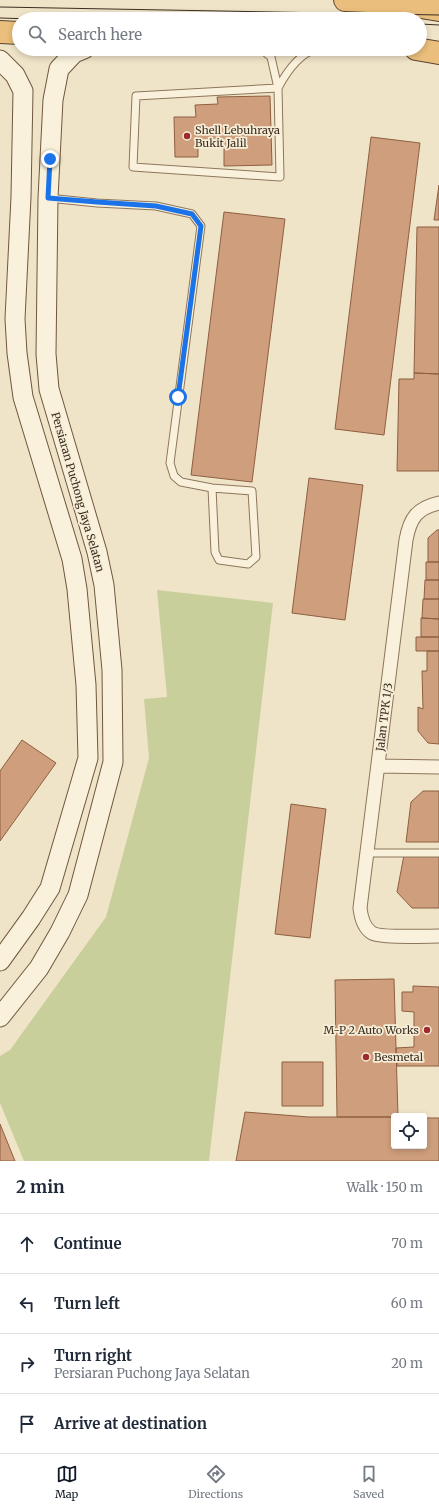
<!DOCTYPE html>
<html lang="en">
<head>
<meta charset="utf-8">
<style>
	body { margin:0; font-family:Merriweather,serif; background:#f2f2f3; color:#1f2937 }
	.controls { position:absolute; right:12px; bottom:12px; display:grid; overflow:hidden; border-radius:4px; box-shadow:0 2px 6px #0003 }
	.controls button { width:36px; height:36px; display:grid; place-items:center; padding:0; border:0; border-bottom:1px solid #e0e1e3; background:#fff; color:#1f2937; font:20px sans-serif }
	.stop { position:absolute; width:12px; height:12px; margin:-9px; border:3px solid #1a73e8; border-radius:50%; background:#fff }
	.stop.end { background:#1a73e8; border-color:#fff; box-shadow:0 1px 4px #0008 }
	.list { margin:0; padding:0; list-style:none }
	h2 { display:flex; justify-content:space-between; align-items:center; height:52px; margin:0; padding:0 16px; font-size:17px }
	h2 small { font-size:13px; font-weight:400; color:#747a83 }
	.list li { display:grid; grid-template-columns:26px 1fr auto; gap:12px; align-items:center; box-sizing:border-box; height:60px; padding:0 16px; border-top:1px solid #e0e1e3 }
	.list b { display:block; font-size:15px; white-space:nowrap }
	.list p { margin:0; font-size:13px; white-space:nowrap; color:#747a83 }
	.list em { font-size:13px; font-style:normal; color:#747a83 }
	.icon { flex:none; width:22px; height:22px; fill:none; stroke:currentColor; stroke-width:2; stroke-linecap:round; stroke-linejoin:round }
	.map { position:relative; flex:none; width:439px; height:1161px; overflow:hidden }
	.search { position:absolute; background:#fff; box-shadow:0 2px 6px #0003; left:12px; right:12px; top:12px; height:44px; display:flex; align-items:center; gap:10px; box-sizing:border-box; padding:0 14px; border-radius:22px; color:#747a83; font-size:15px }
	.sheet { height:292px; background:#fff }
	nav { display:flex; justify-content:space-around; align-items:center; box-sizing:border-box; height:56px; border-top:1px solid #e0e1e3; background:#fff; font-size:11px; color:#747a83 }
	nav a { display:grid; justify-items:center; gap:2px }
	nav .on { color:#111827 }
	.map>svg:first-child { display:block }
	.green { fill:#c9cf9b }
	.building { fill:#cf9f7d; stroke:#8d5f41 }
	.lines { fill:none; stroke-linecap:round; stroke-linejoin:round }
	.service-casing { stroke:#8d765c; stroke-width:9 }
	.minor-casing { stroke:#8d765c; stroke-width:15 }
	.secondary-casing { stroke:#6f573f; stroke-width:21 }
	.trunk-casing { stroke:#5b4430; stroke-width:24 }
	.service { stroke:#faf1dc; stroke-width:7 }
	.minor { stroke:#faf1dc; stroke-width:13 }
	.secondary { stroke:#faf1dc; stroke-width:19 }
	.trunk { stroke:#eabe7c; stroke-width:22 }
	.tram { stroke:#3d2e20; stroke-width:1 }
	.route { stroke:#1a73e8; stroke-width:5 }
	.poi-dot { fill:#9e2a2b; stroke:#f7eed8; stroke-width:1.5 }
	.labels { text-anchor:middle; stroke-width:3.5; stroke-linejoin:round; paint-order:stroke }
	.poi-label { font-size:11px; fill:#3d2e20; stroke:#f7eed8; text-anchor:start }
	.street-label { font-size:11px; fill:#3d2e20; stroke:#f7eed8 }
</style>
</head>
<body>
<div class="map">
<svg width="439" height="1161" viewBox="0 0 439 1161">
	<rect width="100%" height="100%" fill="#f0e4c8"/>
	<!-- green -->
	<path class="green" d="M 157,590 L 273,603 L 209,1161 L 24,1161 L 0,1103 L 0,1056 L 10,1050 L 106,917 L 149,758 L 144,699 L 167,697 Z"/>
	<!-- building -->
	<path class="building" d="M 270,96 L 272,165 L 224,166 L 224,146 L 198,147 L 198,157 L 175,157 L 174,117 L 196,117 L 195,105 L 218,104 L 217,97 Z
		M 371,137 L 420,143 L 384,435 L 335,429 Z
		M 439,185 L 439,220 L 434,220 Z
		M 224,212 L 285,219 L 252,482 L 191,475 Z
		M 417,227 L 439,227 L 439,374 L 414,373 Z
		M 414,373 L 439,374 L 439,471 L 397,471 L 399,379 L 414,379 Z
		M 309,478 L 363,485 L 345,620 L 292,613 Z
		M 437,530 L 439,530 L 439,562 L 428,562 L 428,538 Z
		M 426,562 L 439,562 L 439,580 L 426,580 Z
		M 425,580 L 439,580 L 439,599 L 424,599 Z
		M 423,599 L 439,599 L 439,619 L 422,618 Z
		M 421,618 L 439,619 L 439,637 L 421,637 Z
		M 416,637 L 439,637 L 439,651 L 416,651 Z
		M 427,651 L 439,651 L 439,744 L 428,743 L 418,731 L 418,707 L 423,709 L 422,671 L 427,671 Z
		M 22,740 L 56,763 L 0,841 L 0,771 Z
		M 423,791 L 439,791 L 439,842 L 406,842 L 411,802 Z
		M 291,804 L 326,809 L 310,938 L 275,934 Z
		M 404,855 L 439,856 L 439,908 L 412,908 L 397,892 Z
		M 394,979 L 398,1116 L 394,1116 L 394,1117 L 337,1117 L 335,980 Z
		M 413,986 L 439,987 L 439,1066 L 397,1066 L 396,1048 L 414,1047 L 414,1012 L 402,1011 L 402,992 L 413,992 Z
		M 282,1062 L 323,1062 L 323,1106 L 282,1106 Z
		M 245,1112 L 309,1117 L 394,1117 L 394,1146 L 424,1146 L 424,1118 L 439,1118 L 439,1161 L 236,1161 Z
		M 0,1124 L 15,1161 L 0,1161 Z"/>
	<g class="lines">
		<defs>
			<path id="service" d="M 261,49 L 271,57 L 278,88 L 280,177 L 133,167 L 136,96 L 278,88
				M 278,88 C 286,73 299,54 316,49
				M 48,198 L 97,203 L 156,206 L 192,214 L 201,226 L 170,463 L 174,476 L 181,482 L 212,488 L 252,491 L 256,557 L 248,564 L 219,560 L 215,552 L 212,488
				M 367,853 L 439,853"/>
			<path id="minor" d="M 439,503 C 417,508 410,518 406,540 L 360,908 C 361,917 364,928 372,933 C 380,938 427,936 439,936
				M 378,766 L 439,767"/>
			<path id="secondary" d="M 0,60 L 15,75 L 23,91 L 21,197 L 15,319 L 17,353 L 23,397 L 72,559 L 77,589 L 86,685 L 88,758 L 50,888 L 31,918 L 0,961
				M 0,1017 L 39,968 L 60,932 L 78,895 L 113,762 L 112,670 L 104,585 L 97,552 L 49,389 L 46,354 L 48,198 L 53,100 L 59,69 L 74,53 L 84,49"/>
			<path id="trunk" d="M 345,0 L 391,2 L 439,10
				M 0,32 L 19,33
				M 416,49 L 439,53"/>
		</defs>
		<!-- service casing -->
		<use href="#service" class="service-casing"/>
		<!-- minor casing -->
		<use href="#minor" class="minor-casing"/>
		<!-- secondary casing -->
		<use href="#secondary" class="secondary-casing"/>
		<!-- trunk casing -->
		<use href="#trunk" class="trunk-casing"/>
		<!-- service -->
		<use href="#service" class="service"/>
		<!-- minor -->
		<use href="#minor" class="minor"/>
		<!-- secondary -->
		<use href="#secondary" class="secondary"/>
		<!-- trunk -->
		<use href="#trunk" class="trunk"/>
		<!-- tram -->
		<path class="tram" d="M 0,7 L 439,15
			M 0,18 L 33,19
			M 420,24 L 439,25"/>
	</g>
	<g class="lines">
		<!-- route -->
		<path class="route" d="M 50,159 L 48,198 L 97,202 L 156,206 L 192,214 L 201,226 L 178,397"/>
	</g>
	<!-- markers -->
	<g class="poi-dot">
		<circle cx="187" cy="136" r="4"/>
		<circle cx="427" cy="1030" r="4"/>
		<circle cx="366" cy="1057" r="4"/>
	</g>
	<g class="labels">
		<!-- poi labels -->
		<g class="poi-label">
			<text x="195" y="134">Shell Lebuhraya<tspan x="195" dy="13">Bukit Jalil</tspan></text>
			<text x="419" y="1034" text-anchor="end">M-P 2 Auto Works</text>
			<text x="374" y="1061">Besmetal</text>
		</g>
		<!-- street labels -->
		<g class="street-label">
			<text transform="translate(78 492) rotate(74)" y="4">Persiaran Puchong Jaya Selatan</text>
			<text transform="translate(384 717) rotate(-83)" y="4">Jalan TPK 1/3</text>
		</g>
	</g>
</svg>
<div class="controls">
<button><svg class="icon" aria-label="locate" viewBox="0 0 24 24"><circle cx="12" cy="12" r="6"/><path d="M12 2v4M12 18v4M2 12h4M18 12h4"/></svg></button>
</div>
<div class="stop" style="left:178px;top:397px"></div>
<div class="stop end" style="left:50px;top:159px"></div>
<div class="search"><svg class="icon" aria-label="search" viewBox="0 0 24 24"><circle cx="10" cy="10" r="6"/><path d="M15 15l6 6"/></svg>Search here</div>
</div>
<section class="sheet">
<h2>2 min<small>Walk · 150 m</small></h2>
<ul class="list">
<li><svg class="icon" aria-label="ahead" viewBox="0 0 24 24"><path d="M12 20V5M6 11l6-6 6 6"/></svg><div><b>Continue</b></div><em>70 m</em></li>
<li><svg class="icon" aria-label="left" viewBox="0 0 24 24"><path d="M17 20v-9H6M10 6l-5 5 5 5"/></svg><div><b>Turn left</b></div><em>60 m</em></li>
<li><svg class="icon" aria-label="right" viewBox="0 0 24 24"><path d="M7 20v-9h11M14 6l5 5-5 5"/></svg><div><b>Turn right</b><p>Persiaran Puchong Jaya Selatan</p></div><em>20 m</em></li>
<li><svg class="icon" aria-label="arrive" viewBox="0 0 24 24"><path d="M6 21V4h12l-3 4 3 4H6"/></svg><div><b>Arrive at destination</b></div></li>
</ul>
</section>
<nav>
<a class="on"><svg class="icon" aria-label="map" viewBox="0 0 24 24"><path d="M3 6l6-2 6 2 6-2v14l-6 2-6-2-6 2zM9 4v14M15 6v14"/></svg>Map</a>
<a><svg class="icon" aria-label="directions" viewBox="0 0 24 24"><path d="M12 3l9 9-9 9-9-9zM9 14v-3h6M13 9l2 2-2 2"/></svg>Directions</a>
<a><svg class="icon" aria-label="saved" viewBox="0 0 24 24"><path d="M7 4h10v16l-5-4-5 4z"/></svg>Saved</a>
</nav>
</body>
</html>
